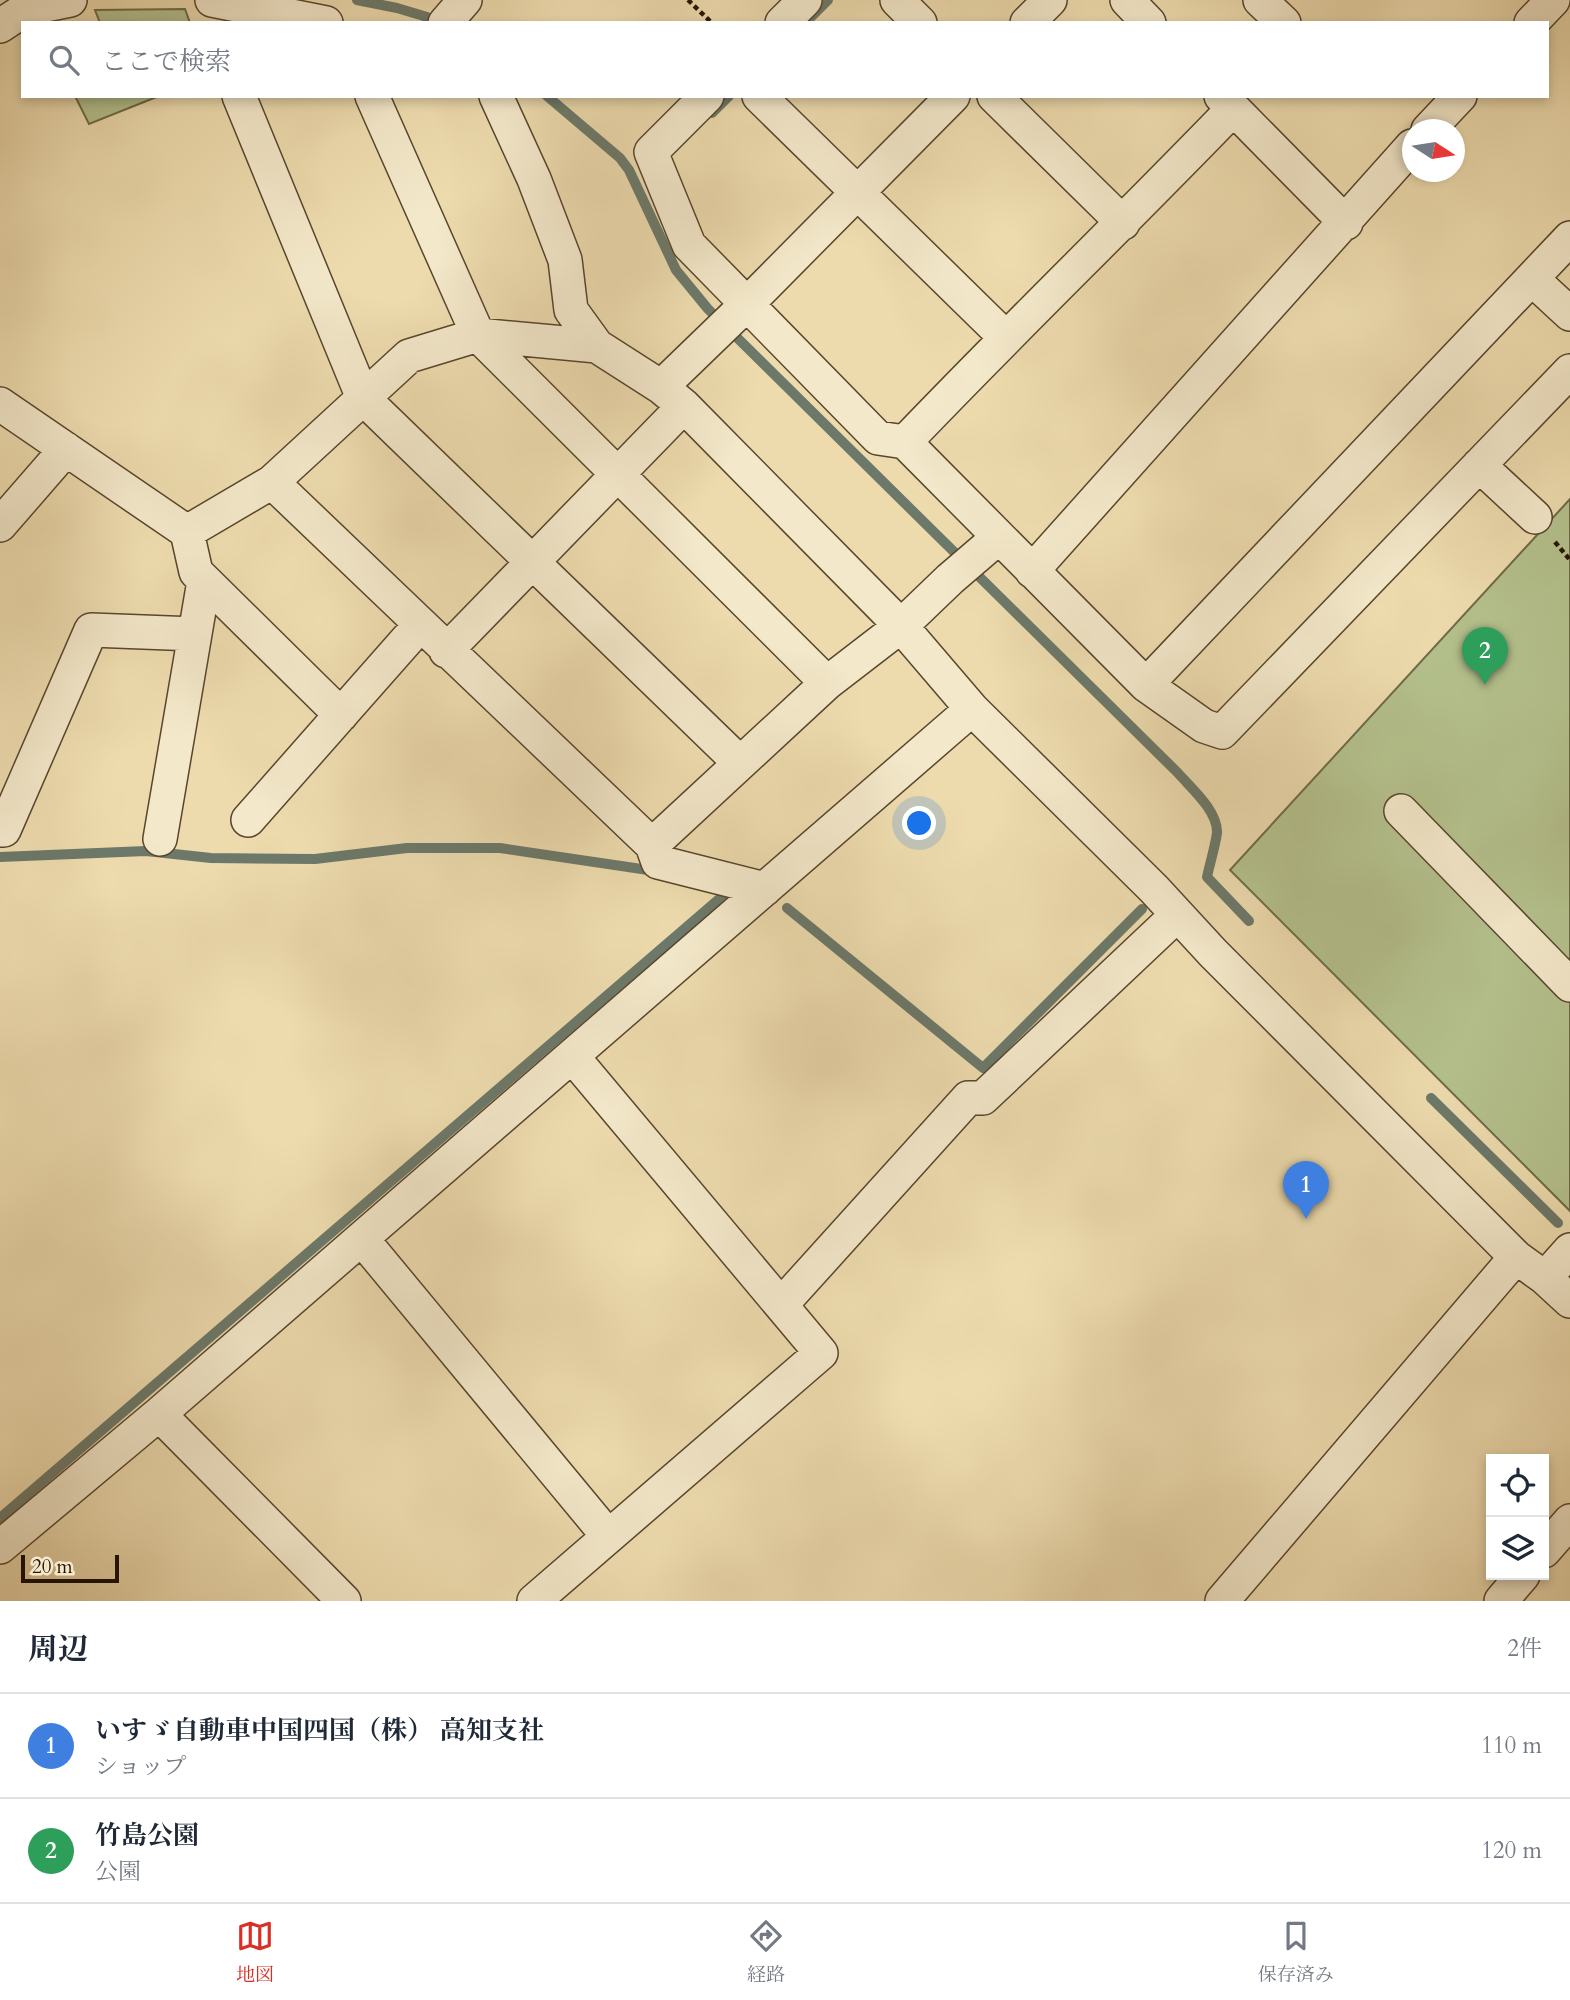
<!DOCTYPE html>
<html lang="ja">
<head>
<meta charset="utf-8">
<style>
	body { margin:0; font-family:Cardo,"Noto Serif JP",serif; background:#f6f6f7; color:#1f2937 }
	.controls { position:absolute; right:21px; bottom:21px; display:grid; overflow:hidden; border-radius:0px; box-shadow:0 4px 10px #0003 }
	.controls button { width:63px; height:63px; display:grid; place-items:center; padding:0; border:0; border-bottom:2px solid #e0e1e3; background:#fff; color:#1f2937; font:35px sans-serif }
	.compass { position:absolute; left:1402px; top:119px; width:63px; height:63px; border-radius:50%; background:#fff; box-shadow:0 4px 10px #0003; rotate:102deg }
	.scale { position:absolute; left:21px; bottom:18px; width:98px; box-sizing:border-box; padding-left:7px; border:4px solid #271502; border-top:0; font-size:19px; line-height:24px; white-space:nowrap; color:#271502; -webkit-text-stroke:5px #f3e8ca; paint-order:stroke }
	.you { position:absolute; left:920px; top:824px; width:24px; height:24px; margin:-18px; border:5px solid #fff; border-radius:50%; background:#1a73e8; box-shadow:0 0 0 10px #1a73e833 }
	.badge { display:grid; place-items:center; width:46px; height:46px; border-radius:50%; background:#d93025; color:#fff; font-size:23px; font-weight:700 }
	.pin { position:absolute; translate:-50% -58px; filter:drop-shadow(0 2px 4px #0008) }
	.pin::after { content:''; position:absolute; top:37px; width:24px; height:21px; background:inherit; clip-path:polygon(0 0,100% 0,50% 100%) }
	.list { margin:0; padding:0; list-style:none }
	h2 { display:flex; justify-content:space-between; align-items:center; height:91px; margin:0; padding:0 28px; font-size:30px }
	h2 small { font-size:23px; font-weight:400; color:#747a83 }
	.list li { display:grid; grid-template-columns:46px 1fr auto; gap:21px; align-items:center; box-sizing:border-box; height:105px; padding:0 28px; border-top:2px solid #e0e1e3 }
	.list b { display:block; font-size:26px; white-space:nowrap }
	.list p { margin:0; font-size:23px; white-space:nowrap; color:#747a83 }
	.list em { font-size:23px; font-style:normal; color:#747a83 }
	.icon { flex:none; width:38px; height:38px; fill:none; stroke:currentColor; stroke-width:2; stroke-linecap:round; stroke-linejoin:round }
	.map { position:relative; flex:none; width:1570px; height:1601px; overflow:hidden }
	.search { position:absolute; background:#fff; box-shadow:0 4px 10px #0003; left:21px; right:21px; top:21px; height:77px; display:flex; align-items:center; gap:18px; box-sizing:border-box; padding:0 24px; border-radius:0px; color:#747a83; font-size:26px }
	.sheet { height:301px; background:#fff }
	nav { display:flex; justify-content:space-around; align-items:center; box-sizing:border-box; height:98px; border-top:2px solid #e0e1e3; background:#fff; font-size:19px; color:#747a83 }
	nav a { display:grid; justify-items:center; gap:4px }
	nav .on { color:#d93025 }
	.map>svg:first-child { display:block }
	.green { fill:#b4c18d; stroke:#6e6b48; stroke-width:2 }
	.lines { fill:none; stroke-linecap:round; stroke-linejoin:round }
	.stream { stroke:#6c796a; stroke-width:10 }
	.street-casing { stroke:#58462d; stroke-width:36 }
	.path { stroke:#271502; stroke-width:4.5; stroke-dasharray:5 3.5; stroke-linecap:butt }
	.street { stroke:#f3e8ca; stroke-width:33 }
</style>
</head>
<body>
<div class="map">
<svg width="1570" height="1601" viewBox="0 0 1570 1601">
	<rect width="100%" height="100%" fill="#eddbae"/>
	<filter id="stains"><feTurbulence type="fractalNoise" baseFrequency=".00286" numOctaves="4"/><feColorMatrix values="0 0 0 0 .2 0 0 0 0 .09 0 0 0 0 .02 0 0 0 .5 -.17"/></filter>
	<radialGradient id="worn" r=".72"><stop offset=".6" stop-color="#630" stop-opacity="0"/><stop offset="1" stop-color="#630" stop-opacity=".3"/></radialGradient>
	<!-- green -->
	<path class="green" d="M 185,9 L 190,23 L 100,23 L 95,10 Z
		M 75,96 L 159,96 L 89,124 Z
		M 1570,499 L 1570,1211 L 1230,870 Z"/>
	<g class="lines">
		<!-- stream -->
		<path class="stream" d="M 357,0 L 397,8 L 427,17
			M 809,19 L 828,0
			M 547,96 L 620,158 L 629,170 L 676,270 L 708,309 L 1178,773 C 1191,788 1218,811 1217,833 C 1215,847 1210,863 1207,877 L 1249,921
			M 712,113 L 729,96
			M 0,857 L 146,851 L 211,858 L 315,859 L 407,848 L 500,848 L 655,871
			M 787,908 L 983,1068 L 1142,909
			M 1431,1098 L 1558,1223
			M 0,1518 L 733,887"/>
		<defs>
			<path id="street" d="M 212,0 L 326,23
				M 897,0 L 920,23
				M 1127,0 L 1149,23
				M 1260,0 L 1284,23
				M 445,23 L 465,0
				M 782,23 L 805,0
				M 1027,23 L 1050,0
				M 1531,23 L 1553,0
				M 0,26 L 26,9 L 70,0
				M 239,96 L 363,398 L 740,763
				M 372,96 L 478,335 L 827,683
				M 496,96 L 534,179 L 565,260 L 571,310 L 597,346 L 661,387 L 684,406 L 901,626 L 972,709 L 1154,889 L 1213,953 L 1516,1257 L 1545,1278 L 1570,1301
				M 707,96 L 651,152 L 689,245 L 878,438 L 905,442 L 1146,685 L 1204,726 L 1222,732 L 1570,371
				M 759,96 L 1005,337
				M 994,96 L 1123,223
				M 1221,96 L 1346,223
				M 1428,130 L 1460,96
				M 1532,279 L 1570,314
				M 661,387 L 748,303 L 953,96
				M 0,404 L 187,532 L 272,482 L 409,356 L 478,335 L 597,346
				M 905,442 C 1013,329 1125,221 1233,109
				M 1479,465 L 1535,517
				M 272,482 L 652,845 L 827,683 L 901,626 L 950,579 L 999,537
				M 0,525 L 66,449
				M 187,532 L 196,572 L 341,715
				M 1032,571 L 1412,146
				M 446,651 L 684,406
				M 1146,685 L 1570,238
				M 1401,811 L 1570,985
				M 248,820 L 420,625
				M 0,830 L 4,830 L 91,630 L 195,634
				M 160,839 L 204,581
				M 652,845 L 658,862 L 765,889
				M 362,1239 L 608,1536
				M 1545,1278 L 1570,1250
				M 781,1305 L 968,1098 L 983,1098 L 1177,915
				M 159,1414 L 344,1601
				M 0,1547 L 159,1414 L 972,709
				M 1544,1551 L 1570,1521
				M 534,1601 L 821,1353 L 572,1056
				M 1222,1601 L 1516,1257
				M 1501,1601 L 1523,1575"/>
		</defs>
		<!-- street casing -->
		<use href="#street" class="street-casing"/>
		<!-- path -->
		<path class="path" d="M 688,0 L 712,23
			M 1555,542 L 1570,560"/>
		<!-- street -->
		<use href="#street" class="street"/>
	</g>
	<rect width="100%" height="100%" filter="url(#stains)"/>
	<rect width="100%" height="100%" fill="url(#worn)"/>
</svg>
<div class="controls">
<button><svg class="icon" aria-label="locate" viewBox="0 0 24 24"><circle cx="12" cy="12" r="6"/><path d="M12 2v4M12 18v4M2 12h4M18 12h4"/></svg></button>
<button><svg class="icon" aria-label="layers" viewBox="0 0 24 24"><path d="M12 4l9 5-9 5-9-5zM3 14l9 5 9-5"/></svg></button>
</div>
<svg class="compass" viewBox="-18 -18 36 36"><path d="M0-13l5 13h-10z" fill="#e53935"/><path d="M0 13l5-13h-10z" fill="#747a83"/></svg>
<div class="scale">20 m</div>
<div class="you"></div>
<div class="pin badge" style="left:1306px;top:1219px;background:#3f7fe0">1</div>
<div class="pin badge" style="left:1485px;top:685px;background:#2e9e5b">2</div>
<div class="search"><svg class="icon" aria-label="search" viewBox="0 0 24 24"><circle cx="10" cy="10" r="6"/><path d="M15 15l6 6"/></svg>ここで検索</div>
</div>
<section class="sheet">
<h2>周辺<small>2件</small></h2>
<ul class="list">
<li><span class="badge" style="background:#3f7fe0">1</span><div><b>いすゞ自動車中国四国（株） 高知支社</b><p>ショップ</p></div><em>110 m</em></li>
<li><span class="badge" style="background:#2e9e5b">2</span><div><b>竹島公園</b><p>公園</p></div><em>120 m</em></li>
</ul>
</section>
<nav>
<a class="on"><svg class="icon" aria-label="map" viewBox="0 0 24 24"><path d="M3 6l6-2 6 2 6-2v14l-6 2-6-2-6 2zM9 4v14M15 6v14"/></svg>地図</a>
<a><svg class="icon" aria-label="directions" viewBox="0 0 24 24"><path d="M12 3l9 9-9 9-9-9zM9 14v-3h6M13 9l2 2-2 2"/></svg>経路</a>
<a><svg class="icon" aria-label="saved" viewBox="0 0 24 24"><path d="M7 4h10v16l-5-4-5 4z"/></svg>保存済み</a>
</nav>
</body>
</html>
